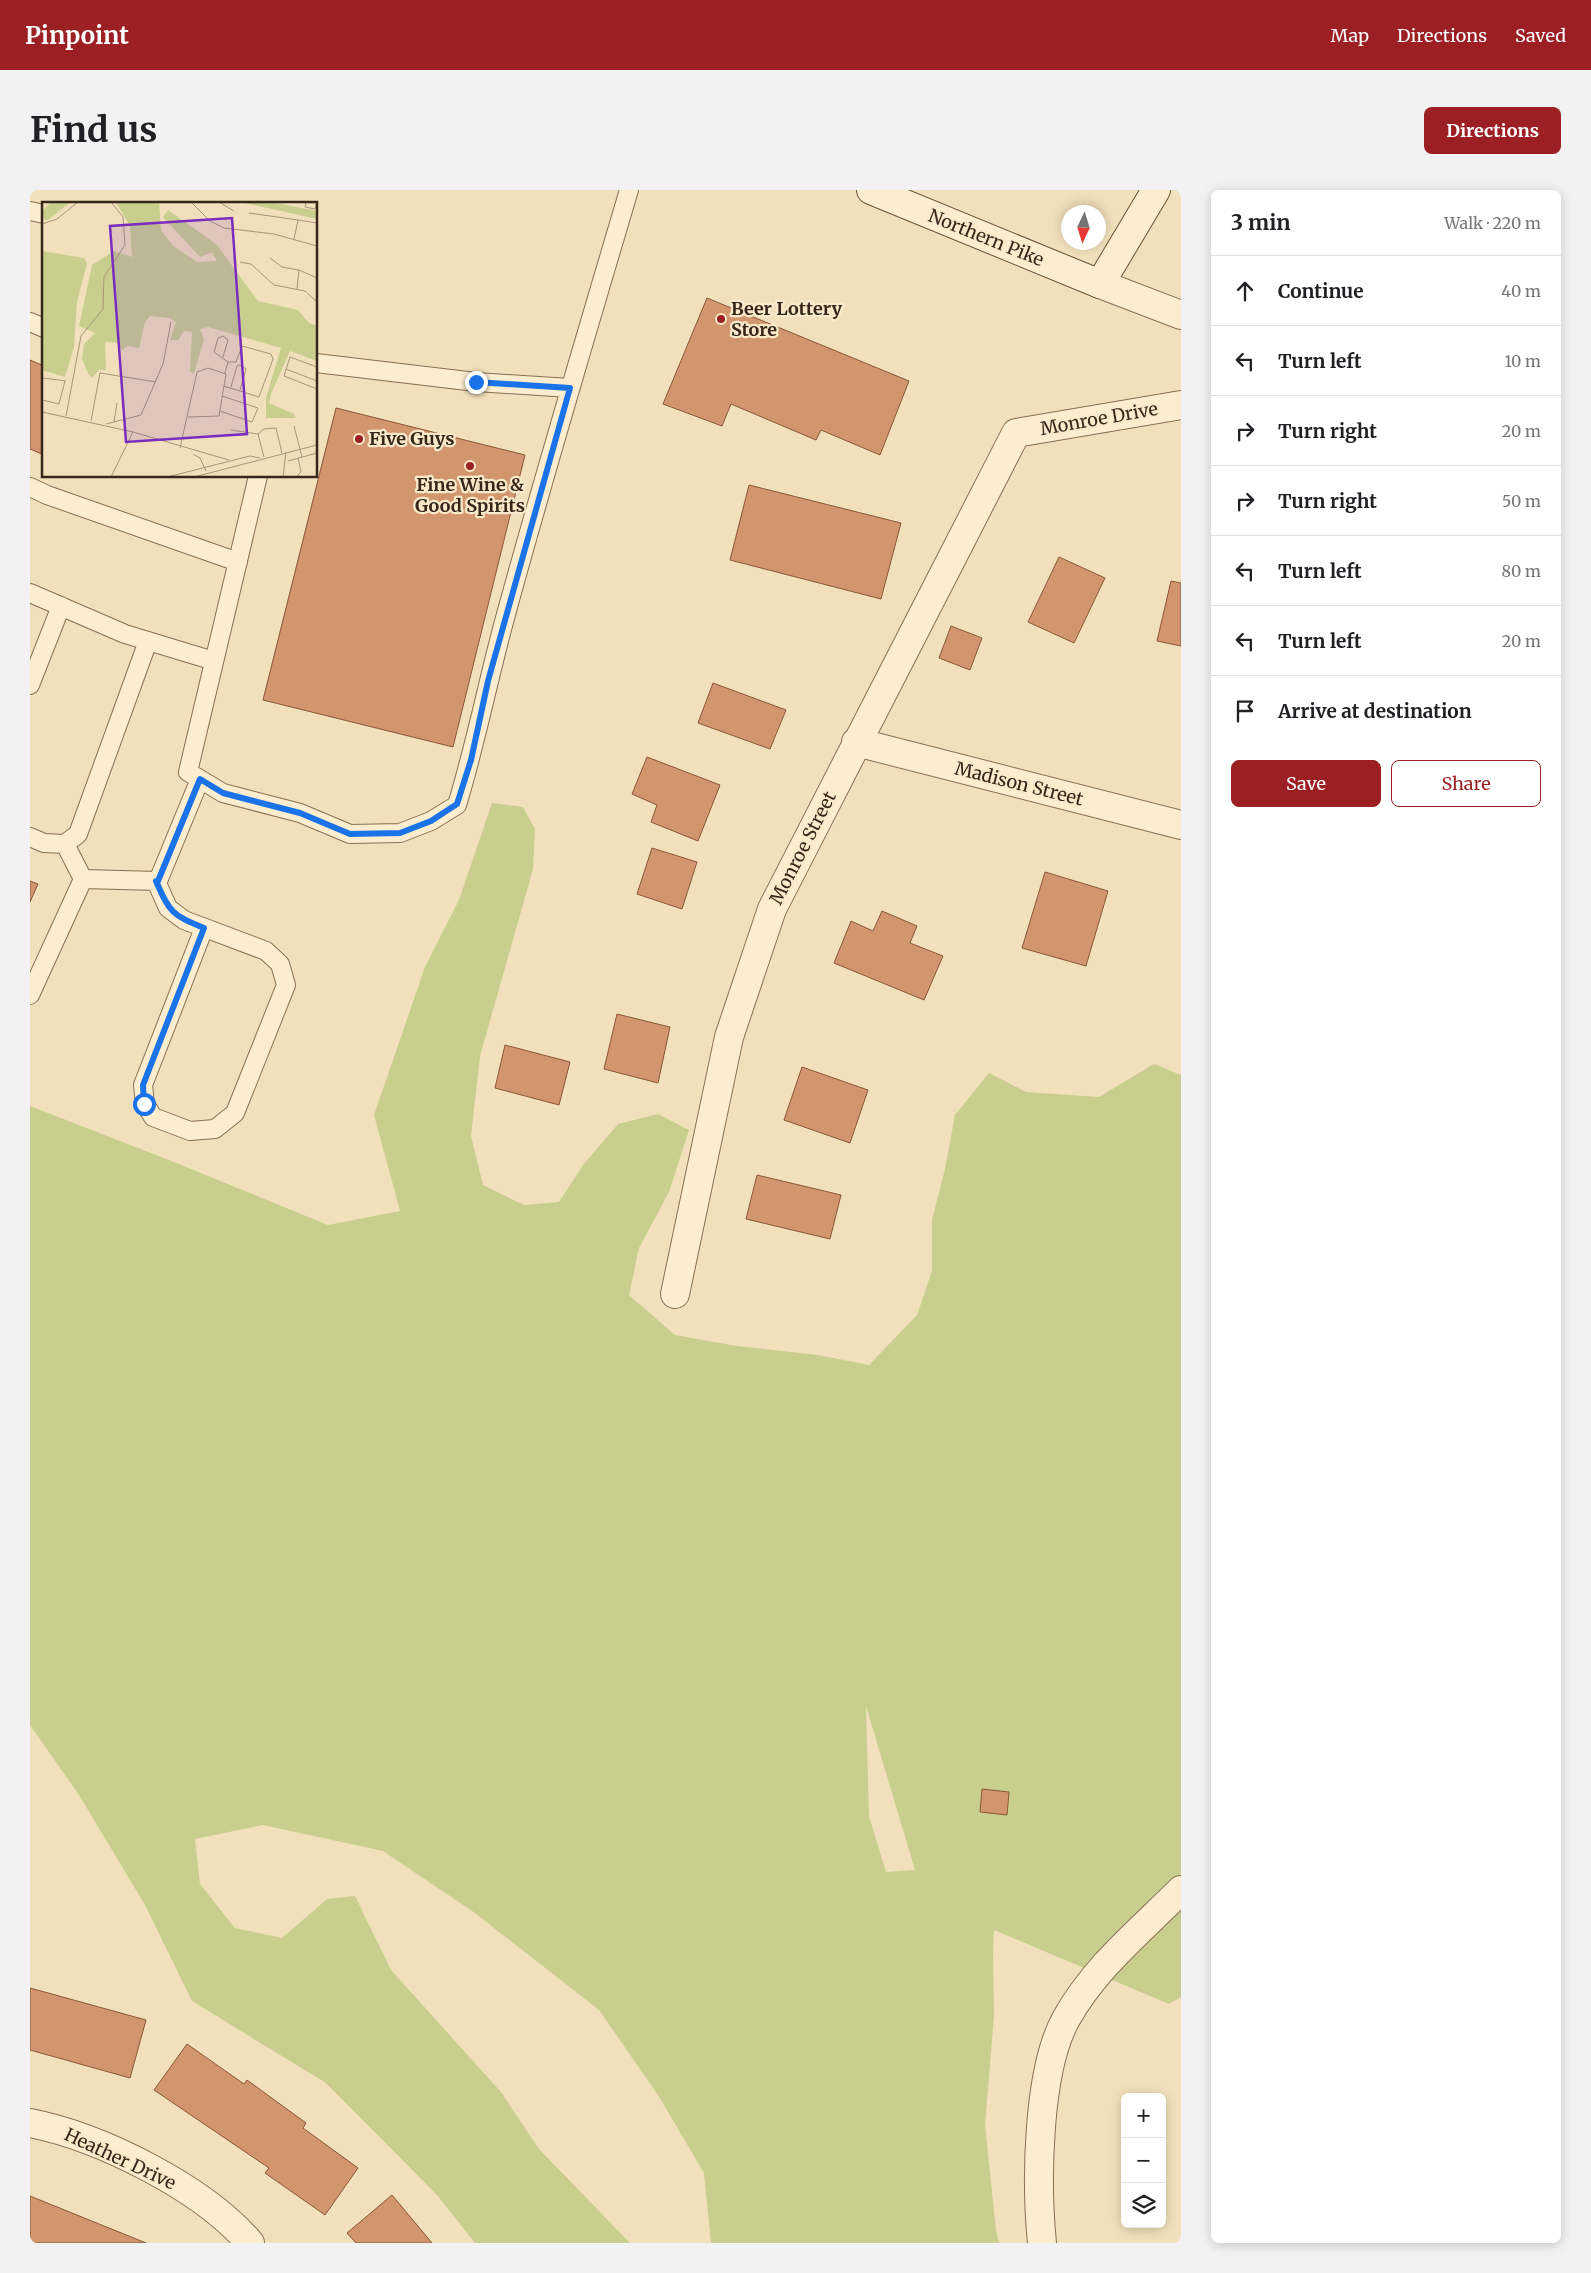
<!DOCTYPE html>
<html lang="en">
<head>
<meta charset="utf-8">
<style>
	body { margin:0; font-family:Merriweather,serif; background:#f2f2f2; color:#202124 }
	.controls { position:absolute; right:15px; bottom:15px; display:grid; overflow:hidden; border-radius:8px; box-shadow:0 2px 12px #0003 }
	.controls button { width:45px; height:45px; display:grid; place-items:center; padding:0; border:0; border-bottom:1px solid #e0e0e0; background:#fff; color:#202124; font:25px sans-serif }
	.compass { position:absolute; left:1031px; top:15px; width:45px; height:45px; border-radius:50%; background:#fff; box-shadow:0 2px 12px #0003; rotate:184deg }
	.stop { position:absolute; width:15px; height:15px; margin:-11px; border:4px solid #1a73e8; border-radius:50%; background:#fff }
	.stop.end { background:#1a73e8; border-color:#fff; box-shadow:0 1px 5px #0008 }
	.list { margin:0; padding:0; list-style:none }
	h2 { display:flex; justify-content:space-between; align-items:center; height:65px; margin:0; padding:0 20px; font-size:21px }
	h2 small { font-size:16px; font-weight:400; color:#757577 }
	.list li { display:grid; grid-template-columns:32px 1fr auto; gap:15px; align-items:center; box-sizing:border-box; height:70px; padding:0 20px; border-top:1px solid #e0e0e0 }
	.list b { display:block; font-size:19px; white-space:nowrap }
	.list em { font-size:16px; font-style:normal; color:#757577 }
	.actions { display:flex; gap:10px; padding:15px 20px }
	.actions a { flex:1; padding:11px 0; border:1px solid #9c2023; border-radius:8px; text-align:center; font-size:18px; color:#9c2023 }
	.actions .main { background:#9c2023; color:#fff }
	.icon { flex:none; width:28px; height:28px; fill:none; stroke:currentColor; stroke-width:2; stroke-linecap:round; stroke-linejoin:round }
	.map { position:relative; flex:none; width:1151px; height:2053px; overflow:hidden; border-radius:8px }
	header { display:flex; align-items:center; gap:30px; box-sizing:border-box; height:70px; padding:0 25px; background:#9c2023; color:#fff }
	header strong { font-size:24px }
	nav { display:flex; gap:28px; margin-inline-start:auto; font-size:18px }
	.intro { display:flex; align-items:center; justify-content:space-between; box-sizing:border-box; height:120px; padding:0 30px }
	h1 { margin:0; font-size:35px }
	.button { padding:12px 22px; border-radius:8px; background:#9c2023; color:#fff; font-size:18px; font-weight:700 }
	main { display:flex; gap:30px; padding:0 30px }
	aside { flex:1; background:#fff; border-radius:8px; box-shadow:0 2px 12px #0003 }
	.map>svg:first-child { display:block }
	.green { fill:#c8cf8e; fill-rule:evenodd }
	.building { fill:#d2966e; stroke:#895738 }
	.lines { fill:none; stroke-linecap:round; stroke-linejoin:round }
	.service-casing { stroke:#896f54; stroke-width:20 }
	.minor-casing { stroke:#896f54; stroke-width:30 }
	.tertiary-casing { stroke:#896f54; stroke-width:30 }
	.secondary-casing { stroke:#6a5037; stroke-width:30 }
	.service { stroke:#fbedce; stroke-width:18 }
	.minor { stroke:#fbedce; stroke-width:28 }
	.tertiary { stroke:#fbedce; stroke-width:28 }
	.secondary { stroke:#fbedce; stroke-width:28 }
	.route { stroke:#1a73e8; stroke-width:6 }
	.poi-dot { fill:#9c2023; stroke:#f8eacb; stroke-width:2 }
	.labels { text-anchor:middle; stroke-width:4.5; stroke-linejoin:round; paint-order:stroke }
	.street-label { font-size:18px; fill:#36271a; stroke:#f8eacb }
	.poi-label { font-size:18px; font-weight:bold; fill:#36271a; stroke:#f8eacb; text-anchor:start }
	.inset-road { fill:none; stroke:#a6967b; stroke-width:1 }
	.view { fill:#7b2cbf; fill-opacity:0.15; stroke:#7b2cbf; stroke-width:2.5 }
	.inset-edge { fill:none; stroke:#36271a; stroke-width:2.5 }
</style>
</head>
<body>
<header>
<strong>Pinpoint</strong>
<nav><a>Map</a><a>Directions</a><a>Saved</a></nav>
</header>
<div class="intro"><h1>Find us</h1><a class="button">Directions</a></div>
<main>
<div class="map">
<svg width="1151" height="2053" viewBox="0 0 1151 2053">
	<rect width="100%" height="100%" fill="#f1e0bb"/>
	<!-- green -->
	<path class="green" d="M 462,613 L 493,617 L 505,639 L 503,679 L 450,866 L 441,946 L 453,995 L 494,1015 L 529,1012 L 553,975 L 588,934 L 628,924 L 659,940 L 639,1002 L 609,1058 L 599,1105 L 645,1145 L 707,1156 L 788,1165 L 839,1175 L 887,1125 L 902,1081 L 902,1030 L 915,979 L 925,925 L 959,883 L 996,902 L 1069,907 L 1124,874 L 1151,885 L 1151,1807 L 1139,1814 L 964,1740 L 963,1762 L 964,1826 L 955,1935 L 966,2041 L 969,2053 L 681,2053 L 674,1983 L 628,1905 L 569,1820 L 445,1723 L 353,1661 L 233,1635 L 165,1649 L 170,1694 L 205,1738 L 252,1748 L 297,1709 L 325,1706 L 361,1780 L 471,1902 L 509,1959 L 600,2053 L 445,2053 L 407,2005 L 296,1893 L 162,1811 L 115,1715 L 49,1605 L 0,1535 L 0,916 L 139,970 L 298,1035 L 370,1021 L 344,925 L 395,777 L 429,710 ZM 836,1516 L 885,1680 L 856,1682 L 839,1626 Z"/>
	<!-- building -->
	<path class="building" d="M 677,108 L 879,191 L 850,265 L 791,240 L 786,250 L 701,214 L 692,236 L 633,214 Z
		M 0,170 L 14,176 L 14,265 L 0,259 Z
		M 306,218 L 495,265 L 423,557 L 233,510 Z
		M 719,295 L 871,333 L 851,409 L 700,370 Z
		M 1029,367 L 1075,388 L 1044,453 L 998,432 Z
		M 1141,391 L 1151,393 L 1151,456 L 1127,451 Z
		M 921,436 L 952,448 L 940,480 L 909,468 Z
		M 683,493 L 756,520 L 740,559 L 668,533 Z
		M 617,567 L 690,595 L 668,651 L 621,632 L 627,615 L 602,604 Z
		M 622,658 L 667,672 L 652,719 L 607,704 Z
		M 1015,682 L 1078,701 L 1056,776 L 992,758 Z
		M 0,691 L 8,694 L 0,712 Z
		M 852,721 L 887,736 L 880,753 L 913,766 L 894,810 L 804,773 L 821,731 L 843,741 Z
		M 587,824 L 640,837 L 628,893 L 574,879 Z
		M 475,855 L 540,872 L 529,915 L 465,898 Z
		M 772,877 L 838,900 L 820,953 L 754,930 Z
		M 727,985 L 811,1005 L 800,1049 L 716,1029 Z
		M 952,1599 L 979,1602 L 977,1625 L 950,1622 Z
		M 0,1798 L 116,1830 L 100,1888 L 0,1860 Z
		M 157,1854 L 214,1894 L 217,1890 L 276,1933 L 273,1938 L 328,1978 L 295,2025 L 235,1983 L 239,1978 L 124,1900 Z
		M 362,2005 L 402,2053 L 326,2053 L 317,2043 Z
		M 0,2006 L 116,2053 L 0,2053 Z"/>
	<g class="lines">
		<defs>
			<path id="service" d="M 0,21 L 14,24
				M 0,132 L 14,138
				M 286,173 L 446,192 L 540,198
				M 228,286 L 158,582 L 193,603 L 270,623 L 320,644 L 370,643 L 401,631 L 427,615 C 446,553 458,490 475,428 C 514,285 557,142 599,0
				M 0,297 L 17,305 L 208,372
				M 0,403 L 95,444 L 184,471
				M 0,495 L 31,416
				M 0,647 L 14,653 L 35,654 L 48,644 L 118,451
				M 35,654 L 53,689
				M 126,691 L 138,718 L 154,730 L 236,761 L 250,774 L 256,795 L 205,923 L 185,939 L 160,941 L 123,927 L 115,914 L 113,895 L 174,738
				M 0,805 L 53,689 L 128,691 L 170,589"/>
			<path id="minor" d="M 826,552 L 1151,635
				M 645,1104 L 699,847 L 742,719 L 986,243 L 1151,215
				M 0,1933 C 71,1947 173,1998 220,2053
				M 1012,2053 C 1006,1994 1007,1881 1036,1829 C 1064,1778 1111,1740 1151,1700"/>
			<path id="tertiary" d="M 1070,94 L 1151,125"/>
			<path id="secondary" d="M 841,0 L 1070,94 L 1126,0"/>
		</defs>
		<!-- service casing -->
		<use href="#service" class="service-casing"/>
		<!-- minor casing -->
		<use href="#minor" class="minor-casing"/>
		<!-- tertiary casing -->
		<use href="#tertiary" class="tertiary-casing"/>
		<!-- secondary casing -->
		<use href="#secondary" class="secondary-casing"/>
		<!-- service -->
		<use href="#service" class="service"/>
		<!-- minor -->
		<use href="#minor" class="minor"/>
		<!-- tertiary -->
		<use href="#tertiary" class="tertiary"/>
		<!-- secondary -->
		<use href="#secondary" class="secondary"/>
	</g>
	<g class="lines">
		<!-- route -->
		<path class="route" d="M 114,914 L 113,895 L 174,738 C 142,725 140,723 126,691 L 128,691 L 170,589 L 193,603 L 270,623 L 320,644 L 370,643 L 401,631 L 427,614 L 441,570 L 458,491 L 540,198 L 446,192"/>
	</g>
	<!-- markers -->
	<g class="poi-dot">
		<circle cx="691" cy="129" r="5"/>
		<circle cx="329" cy="249" r="5"/>
		<circle cx="440" cy="276" r="5"/>
	</g>
	<g class="labels">
		<!-- street labels -->
		<g class="street-label">
			<text transform="translate(956 48) rotate(22)" y="6">Northern Pike</text>
			<text transform="translate(1069 229) rotate(-10)" y="6">Monroe Drive</text>
			<text transform="translate(989 594) rotate(14)" y="6">Madison Street</text>
			<text transform="translate(773 658) rotate(-63)" y="6">Monroe Street</text>
			<text transform="translate(90 1969) rotate(25)" y="6">Heather Drive</text>
		</g>
		<!-- poi labels -->
		<g class="poi-label">
			<text x="701" y="125">Beer Lottery<tspan x="701" dy="21">Store</tspan></text>
			<text x="339" y="255">Five Guys</text>
			<text x="440" y="301" text-anchor="middle">Fine Wine &amp;<tspan x="440" dy="21">Good Spirits</tspan></text>
		</g>
	</g>
	<!-- overview -->
	<g transform="translate(12 12)">
		<rect width="275" height="275" fill="#f1e0bb"/>
		<path d="M 9,0 L 29,0 L 6,18 L 1,17 L 0,9 ZM 74,0 L 117,0 L 119,28 L 131,44 L 155,60 L 175,59 L 170,50 L 158,55 L 121,15 L 126,8 L 174,42 L 216,99 L 256,108 L 267,121 L 275,124 L 275,159 L 248,149 L 229,192 L 227,201 L 252,212 L 254,216 L 224,216 L 224,196 L 239,146 L 166,125 L 158,127 L 162,137 L 152,171 L 148,170 L 150,130 L 142,129 L 136,138 L 128,138 L 134,120 L 128,116 L 108,114 L 103,120 L 97,146 L 86,144 L 80,148 L 76,141 L 63,140 L 64,168 L 57,168 L 50,176 L 46,171 L 40,157 L 42,142 L 53,131 L 37,124 L 50,63 L 72,49 L 90,55 L 88,24 ZM 198,0 L 229,0 L 275,9 L 275,17 ZM 0,49 L 42,56 L 45,61 L 35,100 L 32,145 L 23,175 L 0,168 Z" fill="#c8cf8e"/>
		<path class="inset-road" d="M 149,0 L 168,19 L 182,26 L 232,32 L 275,44M 177,0 L 192,9M 264,0 L 263,5 L 273,7 L 275,0M 207,11 L 256,18M 0,22 L 15,17 L 36,0M 252,37 L 256,18 L 275,21M 228,56 L 240,65 L 257,68M 198,60 L 209,62 L 232,83 L 263,89 L 275,100M 255,87 L 257,68 L 275,76M 181,155 L 186,138 L 181,134 L 176,136 L 172,150 L 186,160M 275,165 L 248,155 L 242,174 L 275,187M 244,167 L 275,179M 0,181 L 1,176 L 24,179M 182,184 L 217,195 L 231,157 L 229,152 L 200,144 L 194,160 L 186,160 L 183,171M 189,185 L 195,164 L 198,163 L 204,167 L 198,188M 0,198 L 17,202 L 23,179M 178,209 L 210,220 L 216,206 L 180,194M 0,210 L 91,230M 24,214 L 39,134 L 61,107 L 62,75 L 83,43 L 81,15 L 69,0M 49,219 L 58,171 L 114,180M 72,220 L 75,201M 64,222 L 99,213 L 121,162 L 129,120M 252,224 L 260,255M 189,228 L 216,232M 138,246 L 155,170 L 166,166 L 184,172 L 177,214 L 146,215M 151,252 L 158,256 L 164,269M 222,255 L 216,232 L 222,227 L 234,226 L 240,251M 246,259 L 275,251M 69,275 L 91,230 L 187,258M 125,275 L 208,254 L 218,256M 152,275 L 275,243M 241,275 L 244,250M 254,275 L 259,270 L 256,256"/>
		<path class="view" d="M 190,16 L 205,232 L 84,240 L 68,24 Z"/>
		<rect width="275" height="275" class="inset-edge"/>
	</g>
</svg>
<div class="controls">
<button>+</button>
<button>−</button>
<button><svg class="icon" aria-label="layers" viewBox="0 0 24 24"><path d="M12 4l9 5-9 5-9-5zM3 14l9 5 9-5"/></svg></button>
</div>
<svg class="compass" viewBox="-18 -18 36 36"><path d="M0-13l5 13h-10z" fill="#e53935"/><path d="M0 13l5-13h-10z" fill="#757577"/></svg>
<div class="stop" style="left:114px;top:914px"></div>
<div class="stop end" style="left:446px;top:192px"></div>
</div>
<aside>
<h2>3 min<small>Walk · 220 m</small></h2>
<ul class="list">
<li><svg class="icon" aria-label="ahead" viewBox="0 0 24 24"><path d="M12 20V5M6 11l6-6 6 6"/></svg><div><b>Continue</b></div><em>40 m</em></li>
<li><svg class="icon" aria-label="left" viewBox="0 0 24 24"><path d="M17 20v-9H6M10 6l-5 5 5 5"/></svg><div><b>Turn left</b></div><em>10 m</em></li>
<li><svg class="icon" aria-label="right" viewBox="0 0 24 24"><path d="M7 20v-9h11M14 6l5 5-5 5"/></svg><div><b>Turn right</b></div><em>20 m</em></li>
<li><svg class="icon" aria-label="right" viewBox="0 0 24 24"><path d="M7 20v-9h11M14 6l5 5-5 5"/></svg><div><b>Turn right</b></div><em>50 m</em></li>
<li><svg class="icon" aria-label="left" viewBox="0 0 24 24"><path d="M17 20v-9H6M10 6l-5 5 5 5"/></svg><div><b>Turn left</b></div><em>80 m</em></li>
<li><svg class="icon" aria-label="left" viewBox="0 0 24 24"><path d="M17 20v-9H6M10 6l-5 5 5 5"/></svg><div><b>Turn left</b></div><em>20 m</em></li>
<li><svg class="icon" aria-label="arrive" viewBox="0 0 24 24"><path d="M6 21V4h12l-3 4 3 4H6"/></svg><div><b>Arrive at destination</b></div></li>
</ul>
<div class="actions"><a class="main">Save</a><a>Share</a></div>
</aside>
</main>
</body>
</html>
